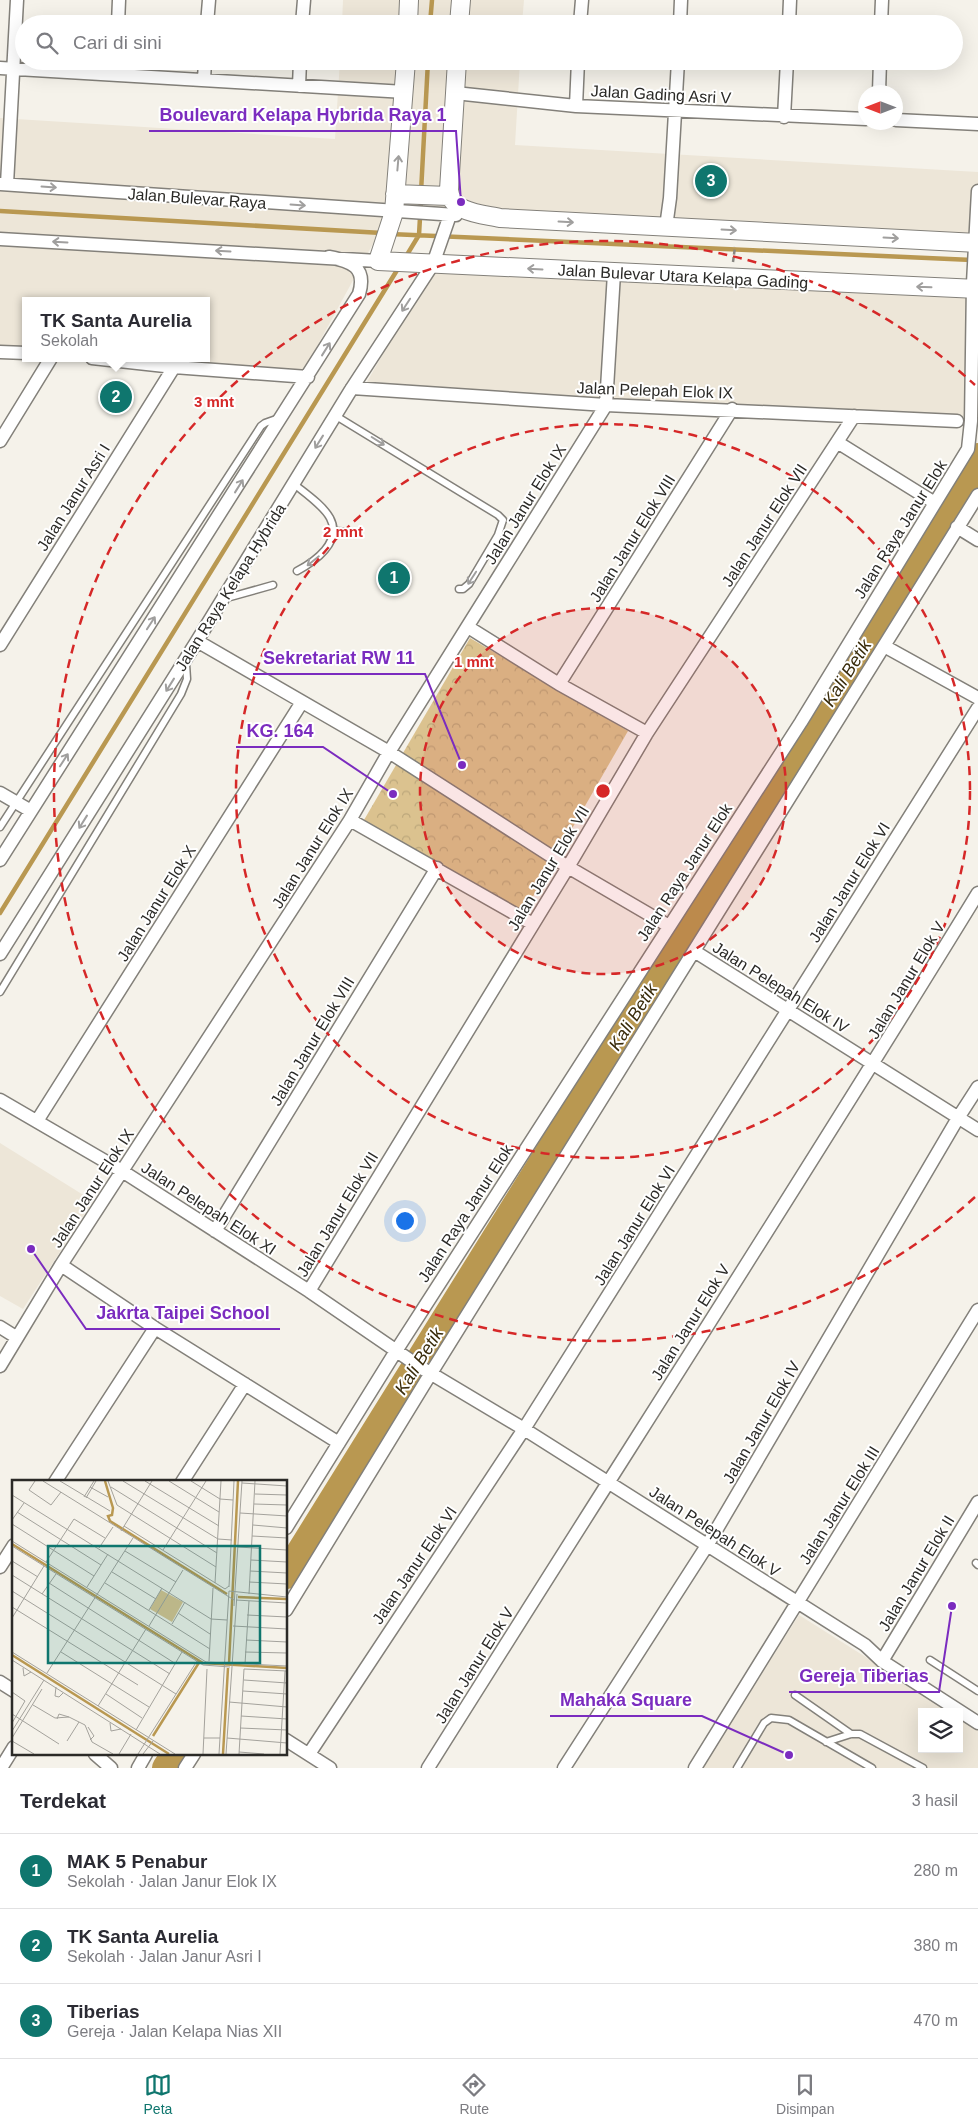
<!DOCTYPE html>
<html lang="id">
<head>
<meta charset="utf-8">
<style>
	body { margin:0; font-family:Helvetica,sans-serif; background:#f7f7f7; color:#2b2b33 }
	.controls { position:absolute; right:15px; bottom:15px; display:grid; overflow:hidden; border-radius:0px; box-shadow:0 5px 20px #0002 }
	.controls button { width:45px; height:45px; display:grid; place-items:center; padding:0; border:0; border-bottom:1px solid #e1e1e2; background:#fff; color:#2b2b33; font:25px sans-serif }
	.compass { position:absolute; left:858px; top:85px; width:45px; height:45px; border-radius:50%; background:#fff; box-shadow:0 5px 20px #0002; rotate:270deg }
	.you { position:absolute; left:404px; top:1220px; width:18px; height:18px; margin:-12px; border:4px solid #fff; border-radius:50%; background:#1a73e8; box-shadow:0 0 0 8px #1a73e833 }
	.badge { display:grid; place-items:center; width:32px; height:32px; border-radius:50%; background:#0f766e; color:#fff; font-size:16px; font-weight:700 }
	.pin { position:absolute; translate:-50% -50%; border:2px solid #fff; box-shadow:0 1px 5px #0006 }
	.popup { position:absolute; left:22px; top:297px; width:188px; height:65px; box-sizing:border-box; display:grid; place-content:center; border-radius:0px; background:#fff; filter:drop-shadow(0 1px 4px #0005); font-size:16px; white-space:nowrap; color:#7c7c81 }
	.popup b { font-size:19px; color:#2b2b33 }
	.popup::after { content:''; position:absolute; left:50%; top:100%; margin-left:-10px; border:10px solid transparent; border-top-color:#fff }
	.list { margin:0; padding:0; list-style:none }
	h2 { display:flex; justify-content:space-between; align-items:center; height:65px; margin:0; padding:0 20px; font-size:21px }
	h2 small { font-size:16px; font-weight:400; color:#7c7c81 }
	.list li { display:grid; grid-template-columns:32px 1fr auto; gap:15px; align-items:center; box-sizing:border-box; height:75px; padding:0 20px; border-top:1px solid #e1e1e2 }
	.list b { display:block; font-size:19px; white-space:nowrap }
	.list p { margin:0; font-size:16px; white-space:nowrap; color:#7c7c81 }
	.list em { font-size:16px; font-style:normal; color:#7c7c81 }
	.icon { flex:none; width:28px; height:28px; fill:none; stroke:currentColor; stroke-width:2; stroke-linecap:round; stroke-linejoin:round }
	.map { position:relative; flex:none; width:978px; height:1768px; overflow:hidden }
	.search { position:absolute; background:#fff; box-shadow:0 5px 20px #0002; left:15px; right:15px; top:15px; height:55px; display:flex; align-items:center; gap:12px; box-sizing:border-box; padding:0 18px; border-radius:28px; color:#7c7c81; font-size:19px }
	.sheet { height:290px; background:#fff }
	nav { display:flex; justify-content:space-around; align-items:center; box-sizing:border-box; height:70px; border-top:1px solid #e1e1e2; background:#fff; font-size:14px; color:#7c7c81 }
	nav a { display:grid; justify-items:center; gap:2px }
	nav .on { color:#0f766e }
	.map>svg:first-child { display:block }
	.built { fill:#ede6d8 }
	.park { fill:url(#park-crowns) }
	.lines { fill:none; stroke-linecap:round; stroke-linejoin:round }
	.stream { stroke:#b99851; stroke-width:4.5 }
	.river { stroke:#b99851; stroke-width:28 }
	.service-casing { stroke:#83807a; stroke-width:9 }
	.minor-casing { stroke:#83807a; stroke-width:15 }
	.secondary-casing { stroke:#83807a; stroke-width:20 }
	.path { stroke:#888681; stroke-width:2.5; stroke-dasharray:5 2.5; stroke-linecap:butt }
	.service { stroke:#fff; stroke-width:6 }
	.minor { stroke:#fff; stroke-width:12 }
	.secondary { stroke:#fff; stroke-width:18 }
	.oneway { stroke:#a09f9e }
	.ring { fill:none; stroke:#d62828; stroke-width:2.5; stroke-dasharray:9 6 }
	.labels { text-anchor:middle; stroke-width:4; stroke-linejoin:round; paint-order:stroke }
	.street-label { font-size:16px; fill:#2b2a27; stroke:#fff }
	.water-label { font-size:18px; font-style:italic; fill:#392b0a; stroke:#fff }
	.inset-river { fill:none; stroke:#b99851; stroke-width:2.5 }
	.inset-road { fill:none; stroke:#a4a29c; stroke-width:1 }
	.view { fill:#0f766e; fill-opacity:0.15; stroke:#0f766e; stroke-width:2.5 }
	.inset-edge { fill:none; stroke:#2b2a27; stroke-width:2.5 }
	.centre { fill:#d62828; stroke:#fff; stroke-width:2.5 }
	.ring-label { font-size:15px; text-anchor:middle; font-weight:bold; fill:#d62828; stroke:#fff; stroke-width:4; stroke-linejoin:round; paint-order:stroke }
	.leader { fill:none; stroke:#7b2cbf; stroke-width:2 }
	.callout-dot { fill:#7b2cbf; stroke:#fff; stroke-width:2 }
	.callout-label { font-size:18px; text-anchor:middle; font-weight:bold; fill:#7b2cbf; stroke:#fff; stroke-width:4; stroke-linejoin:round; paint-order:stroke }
</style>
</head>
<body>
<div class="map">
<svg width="978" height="1768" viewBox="0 0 978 1768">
	<defs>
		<pattern id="park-crowns" width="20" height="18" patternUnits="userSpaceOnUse" patternTransform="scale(1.25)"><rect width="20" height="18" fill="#dbc28f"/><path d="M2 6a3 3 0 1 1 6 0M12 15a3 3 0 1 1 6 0" fill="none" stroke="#bca77b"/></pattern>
	</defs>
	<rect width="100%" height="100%" fill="#f5f2ea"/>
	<!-- built -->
	<path class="built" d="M 343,0 L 524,0 L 522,24 L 342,24 Z
		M 340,61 L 520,61 L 515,145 L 978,172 L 978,239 L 393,207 L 303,372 L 31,358 L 206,358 L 206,301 L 26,301 L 26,358 L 0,357 L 0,118 L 335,139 Z
		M 433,267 L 972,297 L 968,417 L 364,387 Z
		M 0,1143 L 93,1201 L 23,1309 L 0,1296 Z
		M 799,1615 L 953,1712 L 922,1712 L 922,1749 L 959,1749 L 959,1716 L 978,1728 L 978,1768 L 701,1768 Z"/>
	<!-- park -->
	<path class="park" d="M 470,638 L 628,731 L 523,914 L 364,820 Z"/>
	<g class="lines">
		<!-- stream -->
		<path class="stream" d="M 430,24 L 432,0
			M 421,192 L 428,61
			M 0,211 L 382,233
			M 390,234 L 972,260
			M 405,258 L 419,235 L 421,200
			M 0,913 L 399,267"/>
		<!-- river -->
		<path class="river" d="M 286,1575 L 973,471 L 978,457
			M 166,1768 L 175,1754"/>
		<defs>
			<path id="service" d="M 336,416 L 498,515 L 503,520 L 498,535 L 469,584 L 463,589 L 459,589
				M 294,484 C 305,493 323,505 330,518 C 343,542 314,562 297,571
				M 334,531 L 351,532
				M 223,599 L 273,585
				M 0,827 L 261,426 L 265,423 L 279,418
				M 0,992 L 181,694 L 187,679 L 186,664
				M 976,1563 L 978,1565
				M 930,1660 L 978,1691
				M 795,1695 L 851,1734
				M 826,1742 L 851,1734 L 860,1734 L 923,1768
				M 737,1768 L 764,1723 L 771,1718 L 789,1720 L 872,1768"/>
			<path id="minor" d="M 118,24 L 119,0
				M 207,24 L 209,0
				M 302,24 L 304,0
				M 580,24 L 582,0
				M 680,24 L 681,0
				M 789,24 L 790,0
				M 881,24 L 882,0
				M 0,68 L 405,92
				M 115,75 L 116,61
				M 204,80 L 205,61
				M 299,86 L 300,61
				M 879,92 L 880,61
				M 455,93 L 576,106 L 866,119
				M 576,106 L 578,61
				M 784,117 L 787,61
				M 896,120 L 978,124
				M 0,184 L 456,215
				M 7,184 L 17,0
				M 666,227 L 670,198 L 678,61
				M 0,239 L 378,261
				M 0,352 L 26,353
				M 92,358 L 174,367 L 308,377
				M 352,388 L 606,405 L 957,421
				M 0,441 L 51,358
				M 837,442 L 935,503
				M 957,527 L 978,540
				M 468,627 L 559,684 L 647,733
				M 197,641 L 389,752 L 568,867 L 669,926
				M 0,645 L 174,367
				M 884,646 L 978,698
				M 559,684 L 732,409
				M 0,793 L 31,811
				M 350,820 L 533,924
				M 0,860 L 359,294 C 367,267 351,261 329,257
				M 694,951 L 978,1130
				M 0,954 L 197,641 L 352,388 L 433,264 L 450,215
				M 0,1100 L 122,1171 L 309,1291 L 420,1367 L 524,1429 L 865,1645 L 882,1661 L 978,1723
				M 37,1121 L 302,702
				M 215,1231 L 437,868
				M 61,1265 L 155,1328 L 339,1443
				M 309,1291 L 568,867 L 647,733 L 854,416
				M 0,1327 L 16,1337
				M 0,1366 L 61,1265 L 350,820 L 389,752 L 606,405 L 614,273
				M 55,1482 L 155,1328
				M 182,1482 L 245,1384
				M 286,1528 L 396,1351 L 801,722 L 968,449 L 971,421 L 973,283 L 978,191
				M 0,1567 L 14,1545
				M 286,1610 L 431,1373 L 978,495
				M 882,1661 L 978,1502
				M 0,1682 L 14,1691
				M 286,1740 L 330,1768
				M 95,1754 L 111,1768
				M 309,1754 L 524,1429 L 978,708
				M 1,1768 L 14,1747
				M 138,1768 L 146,1754
				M 185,1768 L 194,1754
				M 428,1768 C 611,1476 798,1187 978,893
				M 564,1768 L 708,1544 L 958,1118 L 978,1087
				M 695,1768 L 978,1310"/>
			<path id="secondary" d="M 408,24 L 409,0
				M 459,24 L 461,0
				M 406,61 L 394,212 L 378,261 L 978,289
				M 457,61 L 449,190 C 451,213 482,214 500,218 L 978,243
				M 395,194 L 449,196"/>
		</defs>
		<!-- service casing -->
		<use href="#service" class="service-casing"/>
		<!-- minor casing -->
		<use href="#minor" class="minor-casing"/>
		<!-- secondary casing -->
		<use href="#secondary" class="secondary-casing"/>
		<!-- path -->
		<path class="path" d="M 733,262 L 735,247"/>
		<!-- service -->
		<use href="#service" class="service"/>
		<!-- minor -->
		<use href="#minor" class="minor"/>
		<!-- secondary -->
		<use href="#secondary" class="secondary"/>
	</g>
	<!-- one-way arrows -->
	<defs><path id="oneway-shaft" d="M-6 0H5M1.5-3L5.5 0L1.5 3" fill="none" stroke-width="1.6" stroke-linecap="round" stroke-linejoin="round" transform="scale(1.25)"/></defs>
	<g class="oneway">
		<use href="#oneway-shaft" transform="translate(398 163) rotate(-85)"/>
		<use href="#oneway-shaft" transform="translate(49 187) rotate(4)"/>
		<use href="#oneway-shaft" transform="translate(298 205) rotate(4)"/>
		<use href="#oneway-shaft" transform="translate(566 222) rotate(3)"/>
		<use href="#oneway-shaft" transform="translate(729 230) rotate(3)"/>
		<use href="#oneway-shaft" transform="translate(891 238) rotate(3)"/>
		<use href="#oneway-shaft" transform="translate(60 242) rotate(-177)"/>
		<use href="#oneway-shaft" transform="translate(223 251) rotate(-177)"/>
		<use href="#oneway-shaft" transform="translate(535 269) rotate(-177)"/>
		<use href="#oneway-shaft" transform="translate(924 287) rotate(-178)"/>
		<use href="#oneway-shaft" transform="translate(406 305) rotate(123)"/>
		<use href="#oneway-shaft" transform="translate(326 349) rotate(-58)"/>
		<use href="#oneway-shaft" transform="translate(378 441) rotate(32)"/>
		<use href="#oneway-shaft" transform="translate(319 442) rotate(122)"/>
		<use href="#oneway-shaft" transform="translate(239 486) rotate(-58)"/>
		<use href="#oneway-shaft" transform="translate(313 561) rotate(141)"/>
		<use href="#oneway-shaft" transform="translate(472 578) rotate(123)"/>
		<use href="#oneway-shaft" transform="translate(151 623) rotate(-57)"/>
		<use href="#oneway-shaft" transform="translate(170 685) rotate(122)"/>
		<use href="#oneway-shaft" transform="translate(64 760) rotate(-57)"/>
		<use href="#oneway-shaft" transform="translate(83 822) rotate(122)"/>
	</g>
	<!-- distance rings -->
	<circle cx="603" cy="791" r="183" fill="#d62828" fill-opacity=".12"/>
	<g class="ring">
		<circle cx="603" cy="791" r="183"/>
		<circle cx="603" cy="791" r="367"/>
		<path d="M975 1197A550 550 0 1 1 975 385"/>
	</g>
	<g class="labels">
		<!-- street labels -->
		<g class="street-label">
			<text transform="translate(661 94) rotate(3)" y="6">Jalan Gading Asri V</text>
			<text transform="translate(197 198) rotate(4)" y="6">Jalan Bulevar Raya</text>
			<text transform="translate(683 276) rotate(3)" y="6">Jalan Bulevar Utara Kelapa Gading</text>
			<text transform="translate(655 390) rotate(2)" y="6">Jalan Pelepah Elok IX</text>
			<text transform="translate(73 497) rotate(-58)" y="6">Jalan Janur Asri I</text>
			<text transform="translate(525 504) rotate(-58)" y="6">Jalan Janur Elok IX</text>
			<text transform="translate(764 525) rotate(-57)" y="6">Jalan Janur Elok VII</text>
			<text transform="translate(900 529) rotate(-58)" y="6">Jalan Raya Janur Elok</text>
			<text transform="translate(632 538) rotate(-58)" y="6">Jalan Janur Elok VIII</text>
			<text transform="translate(230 587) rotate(-58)" y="6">Jalan Raya Kelapa Hybrida</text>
			<text transform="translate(312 848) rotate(-58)" y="6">Jalan Janur Elok IX</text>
			<text transform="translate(548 868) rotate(-59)" y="6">Jalan Janur Elok VII</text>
			<text transform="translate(684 872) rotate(-57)" y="6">Jalan Raya Janur Elok</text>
			<text transform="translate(849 882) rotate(-58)" y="6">Jalan Janur Elok VI</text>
			<text transform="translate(156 903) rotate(-58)" y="6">Jalan Janur Elok X</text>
			<text transform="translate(906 980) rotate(-59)" y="6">Jalan Janur Elok V</text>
			<text transform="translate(781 987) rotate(32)" y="6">Jalan Pelepah Elok IV</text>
			<text transform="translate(312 1041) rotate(-59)" y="6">Jalan Janur Elok VIII</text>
			<text transform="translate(92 1188) rotate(-57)" y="6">Jalan Janur Elok IX</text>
			<text transform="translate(209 1208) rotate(33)" y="6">Jalan Pelepah Elok XI</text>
			<text transform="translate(465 1213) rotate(-57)" y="6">Jalan Raya Janur Elok</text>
			<text transform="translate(337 1214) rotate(-59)" y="6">Jalan Janur Elok VII</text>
			<text transform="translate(634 1225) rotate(-58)" y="6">Jalan Janur Elok VI</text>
			<text transform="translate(690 1322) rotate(-58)" y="6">Jalan Janur Elok V</text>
			<text transform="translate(761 1422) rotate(-60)" y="6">Jalan Janur Elok IV</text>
			<text transform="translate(839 1505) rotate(-58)" y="6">Jalan Janur Elok III</text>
			<text transform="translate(715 1531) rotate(33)" y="6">Jalan Pelepah Elok V</text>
			<text transform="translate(414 1565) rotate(-56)" y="6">Jalan Janur Elok VI</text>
			<text transform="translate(916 1573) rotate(-59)" y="6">Jalan Janur Elok II</text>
			<text transform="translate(474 1665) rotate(-58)" y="6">Jalan Janur Elok V</text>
		</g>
		<!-- water labels -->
		<g class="water-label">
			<text transform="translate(847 673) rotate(-58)" y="6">Kali Betik</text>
			<text transform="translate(633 1017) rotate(-58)" y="6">Kali Betik</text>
			<text transform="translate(419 1361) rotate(-58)" y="6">Kali Betik</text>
		</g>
	</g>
	<!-- overview -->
	<g transform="translate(12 1480)">
		<rect width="275" height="275" fill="#f5f2ea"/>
		<path d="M 149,110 L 171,122 L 160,142 L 138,129 Z" fill="#dbc28f"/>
		<path class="inset-river" d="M 93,1 L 101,28 L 100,35 L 96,36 L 98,41 L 215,114M 0,64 L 191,183 L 275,188M 226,117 L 275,119M 0,175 L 157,274M 217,184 L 226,1M 141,256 L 188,181M 211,274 L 216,188"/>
		<path class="inset-road" d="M 23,1 L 17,10 L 39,25 L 49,12M 31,1 L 222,120M 48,1 L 98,31M 96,1 L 105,25 L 204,87M 111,1 L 206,59 L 220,60M 133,1 L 207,46M 157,1 L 207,32M 179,1 L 208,19 L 221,20M 230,3 L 275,6M 78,7 L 96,17M 99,7 L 205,73M 243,14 L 275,15M 0,15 L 199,139 L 215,140M 72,17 L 82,1M 74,18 L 84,1M 242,24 L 275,25M 5,32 L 89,85M 228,33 L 275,36M 0,40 L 12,23M 0,44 L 82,96M 241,45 L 275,48M 112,46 L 213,109 L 217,106M 109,51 L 140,1M 240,56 L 275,58M 0,61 L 194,182 L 275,186M 0,66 L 191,185 L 218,187M 226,67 L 275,70M 87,68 L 101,47M 151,70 L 194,1M 113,71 L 164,102M 239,80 L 275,82M 0,81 L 26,97M 34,82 L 62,39 L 93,58M 238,91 L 275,93M 100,92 L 144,119M 0,95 L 158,194M 237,102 L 275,104M 37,103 L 164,184M 93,103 L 198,169M 203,103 L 209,1M 75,107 L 96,74M 217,107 L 222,1M 0,111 L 164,214M 30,114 L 44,94M 237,114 L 243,1M 224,120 L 275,123M 222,126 L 230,1M 0,127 L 126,205M 137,130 L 150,108M 166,133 L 198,154M 235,135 L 275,137M 0,138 L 32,86M 160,144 L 173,122M 137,146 L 171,90M 221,146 L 275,149M 234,160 L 275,162M 0,172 L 163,274M 49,172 L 137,227M 233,172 L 275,173M 0,180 L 148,274M 197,181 L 201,108M 233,184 L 237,121M 11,188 L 12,196 L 19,192M 35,193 L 121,58M 232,200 L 275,203M 44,207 L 43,216 L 47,217 L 51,213M 231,211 L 275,214M 0,212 L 13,221 L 0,243M 94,214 L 130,238M 217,222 L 275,227M 21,225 L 43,238 L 57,237 L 73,245 L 80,262 L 101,274M 86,226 L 134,149M 0,234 L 47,264M 229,236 L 275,239M 45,239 L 47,234 L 57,237M 98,243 L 99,251 L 109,249M 76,247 L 82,256 L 78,260M 228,248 L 275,250M 124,250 L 170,172M 0,251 L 32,200M 0,258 L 30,209M 192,258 L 208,258M 215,258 L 275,263M 0,261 L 22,274M 55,261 L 67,242M 227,272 L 252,274M 107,274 L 119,254M 126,274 L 185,181M 131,274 L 141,261M 191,274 L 195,189M 207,274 L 217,111 L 275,117M 214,274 L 225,114M 227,274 L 232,189 L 275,191M 268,274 L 273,191"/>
		<path class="view" d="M 36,66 L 248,66 L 248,183 L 36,183 Z"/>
		<rect width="275" height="275" class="inset-edge"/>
	</g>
	<circle cx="603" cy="791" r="8" class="centre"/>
	<g class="ring-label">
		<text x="214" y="407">3 mnt</text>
		<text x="343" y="537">2 mnt</text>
		<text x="474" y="667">1 mnt</text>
	</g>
	<!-- callouts -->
	<path class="leader" d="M461 202L456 131H149M462 765L425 674H253M393 794L323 747H236M31 1249L86 1329H280M952 1606L939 1692H789M789 1755L702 1716H550"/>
	<g class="callout-dot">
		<circle cx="461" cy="202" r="5"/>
		<circle cx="462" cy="765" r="5"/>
		<circle cx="393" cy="794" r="5"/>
		<circle cx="31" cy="1249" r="5"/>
		<circle cx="952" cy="1606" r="5"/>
		<circle cx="789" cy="1755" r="5"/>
	</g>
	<g class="callout-label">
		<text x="303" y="121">Boulevard Kelapa Hybrida Raya 1</text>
		<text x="339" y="664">Sekretariat RW 11</text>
		<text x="280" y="737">KG. 164</text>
		<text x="183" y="1319">Jakrta Taipei School</text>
		<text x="864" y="1682">Gereja Tiberias</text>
		<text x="626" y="1706">Mahaka Square</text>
	</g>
</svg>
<div class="controls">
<button><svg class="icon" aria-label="layers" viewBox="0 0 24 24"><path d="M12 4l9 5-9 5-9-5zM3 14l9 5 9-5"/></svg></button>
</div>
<svg class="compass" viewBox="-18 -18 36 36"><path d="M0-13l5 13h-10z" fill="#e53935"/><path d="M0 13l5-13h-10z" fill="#7c7c81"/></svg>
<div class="you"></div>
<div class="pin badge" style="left:394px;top:578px">1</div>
<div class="pin badge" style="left:116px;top:397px">2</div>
<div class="popup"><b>TK Santa Aurelia</b>Sekolah</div>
<div class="pin badge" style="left:711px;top:181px">3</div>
<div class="search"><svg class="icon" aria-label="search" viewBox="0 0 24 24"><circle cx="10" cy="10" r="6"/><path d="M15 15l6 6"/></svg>Cari di sini</div>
</div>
<section class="sheet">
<h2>Terdekat<small>3 hasil</small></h2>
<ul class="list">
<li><span class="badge">1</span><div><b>MAK 5 Penabur</b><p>Sekolah · Jalan Janur Elok IX</p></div><em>280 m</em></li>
<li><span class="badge">2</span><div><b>TK Santa Aurelia</b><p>Sekolah · Jalan Janur Asri I</p></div><em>380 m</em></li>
<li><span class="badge">3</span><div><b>Tiberias</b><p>Gereja · Jalan Kelapa Nias XII</p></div><em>470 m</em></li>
</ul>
</section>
<nav>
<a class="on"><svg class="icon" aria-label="map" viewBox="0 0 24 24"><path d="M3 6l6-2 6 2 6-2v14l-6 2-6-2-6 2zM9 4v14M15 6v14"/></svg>Peta</a>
<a><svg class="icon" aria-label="directions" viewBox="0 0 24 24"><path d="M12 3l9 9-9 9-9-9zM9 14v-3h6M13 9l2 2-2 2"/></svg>Rute</a>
<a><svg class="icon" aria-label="saved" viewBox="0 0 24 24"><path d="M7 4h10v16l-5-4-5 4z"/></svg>Disimpan</a>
</nav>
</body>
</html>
